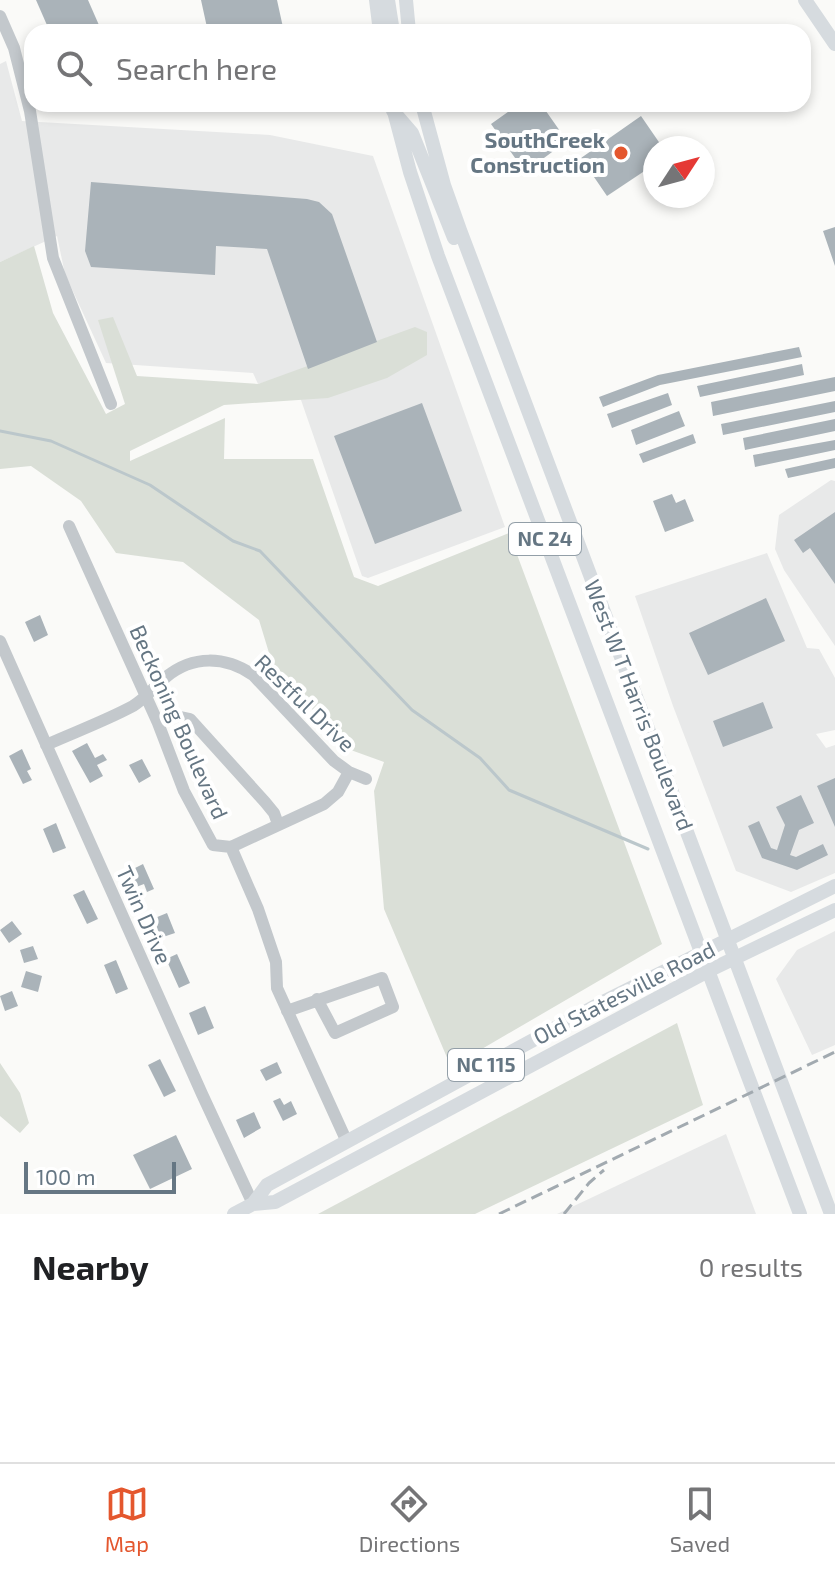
<!DOCTYPE html>
<html lang="en">
<head>
<meta charset="utf-8">
<style>
	body { margin:0; font-family:"Exo 2",sans-serif; background:#f2f2f2; color:#202124 }
	.compass { position:absolute; left:643px; top:136px; width:72px; height:72px; border-radius:50%; background:#fff; box-shadow:0 4px 12px #0003; rotate:54deg }
	.scale { position:absolute; left:24px; bottom:20px; width:152px; box-sizing:border-box; padding-left:8px; border:4px solid #657683; border-top:0; font-size:22px; line-height:28px; white-space:nowrap; color:#657683; -webkit-text-stroke:6px #fff; paint-order:stroke }
	.list { margin:0; padding:0; list-style:none }
	h2 { display:flex; justify-content:space-between; align-items:center; height:104px; margin:0; padding:0 32px; font-size:34px }
	h2 small { font-size:26px; font-weight:400; color:#757577 }
	.icon { flex:none; width:44px; height:44px; fill:none; stroke:currentColor; stroke-width:2; stroke-linecap:round; stroke-linejoin:round }
	.map { position:relative; flex:none; width:835px; height:1214px; overflow:hidden }
	.search { position:absolute; background:#fff; box-shadow:0 4px 12px #0003; left:24px; right:24px; top:24px; height:88px; display:flex; align-items:center; gap:20px; box-sizing:border-box; padding:0 28px; border-radius:24px; color:#757577; font-size:30px }
	.sheet { height:248px; background:#fff }
	nav { display:flex; justify-content:space-around; align-items:center; box-sizing:border-box; height:112px; border-top:2px solid #e0e0e0; background:#fff; font-size:22px; color:#757577 }
	nav a { display:grid; justify-items:center; gap:4px }
	nav .on { color:#e4572e }
	.map>svg:first-child { display:block }
	.built { fill:#e8e9e9 }
	.green { fill:#dadfd7 }
	.lines { fill:none; stroke-linecap:round; stroke-linejoin:round }
	.stream { stroke:#bbc7cb; stroke-width:3 }
	.building { fill:#aab3b9 }
	.minor { stroke:#c3c8cc; stroke-width:12 }
	.major { stroke:#d6dbdf; stroke-width:14 }
	.rail { stroke:#a2aab0; stroke-width:3; stroke-dasharray:12 6; stroke-linecap:butt }
	.poi-dot { fill:#e4572e; stroke:#fff; stroke-width:3 }
	.labels { text-anchor:middle; stroke-width:8; stroke-linejoin:round; paint-order:stroke }
	.shield { fill:#fff; stroke:#939fa8; stroke-width:2 }
	.shield-label { font-size:20px; font-weight:bold; fill:#657683 }
	.poi-label { font-size:22px; font-weight:bold; fill:#657683; stroke:#fff; text-anchor:end }
	.street-label { font-size:22px; fill:#657683; stroke:#fff }
</style>
</head>
<body>
<div class="map">
<svg width="835" height="1214" viewBox="0 0 835 1214">
	<rect width="100%" height="100%" fill="#fafaf8"/>
	<!-- built -->
	<path class="built" d="M 6,61 L 22,121 L 270,135 L 373,156 L 505,527 L 368,578 L 362,576 L 292,374 L 258,384 L 253,373 L 106,363 L 65,274 L 57,236 L 0,262 L 0,64 Z
		M 831,480 L 835,481 L 835,646 L 784,570 L 775,549 L 779,515 Z
		M 767,553 L 807,648 L 819,649 L 835,678 L 835,730 L 816,734 L 826,748 L 835,745 L 835,873 L 791,892 L 736,871 L 673,706 L 635,596 Z
		M 835,931 L 835,1045 L 812,1055 L 776,979 L 797,950 Z
		M 726,1134 L 756,1214 L 557,1214 Z"/>
	<!-- green -->
	<path class="green" d="M 34,246 L 53,313 L 106,414 L 125,404 L 98,320 L 113,317 L 137,376 L 258,384 L 415,327 L 427,332 L 427,355 L 387,378 L 328,398 L 224,405 L 130,451 L 130,461 L 225,418 L 224,459 L 313,459 L 354,577 L 378,586 L 509,533 L 662,944 L 451,1067 L 384,909 L 374,791 L 384,762 L 348,749 L 273,666 L 259,620 L 183,562 L 116,553 L 81,501 L 31,466 L 0,469 L 0,262 Z
		M 677,1023 L 703,1105 L 475,1214 L 318,1214 Z
		M 0,1063 L 20,1093 L 29,1123 L 20,1133 L 0,1116 Z"/>
	<g class="lines">
		<!-- stream -->
		<path class="stream" d="M 0,431 L 51,441 L 150,485 L 233,541 L 260,551 L 412,710 L 480,758 L 509,790 L 648,849"/>
	</g>
	<!-- building -->
	<path class="building" d="M 36,0 L 88,0 L 102,32 L 50,32 Z
		M 201,0 L 277,0 L 284,32 L 208,32 Z
		M 519,104 L 541,104 L 567,141 L 525,172 L 491,124 Z
		M 641,116 L 663,148 L 655,148 L 655,164 L 607,196 L 581,158 Z
		M 91,182 L 307,199 L 319,202 L 332,214 L 377,342 L 308,369 L 267,249 L 216,246 L 215,275 L 91,267 L 85,251 Z
		M 835,227 L 835,266 L 823,231 Z
		M 799,347 L 802,357 L 660,385 L 603,407 L 599,397 L 658,375 Z
		M 802,364 L 804,375 L 700,397 L 697,386 Z
		M 835,377 L 835,391 L 713,416 L 711,402 Z
		M 668,393 L 672,405 L 612,428 L 607,414 Z
		M 835,401 L 835,412 L 723,435 L 721,424 Z
		M 422,403 L 462,511 L 375,544 L 334,436 Z
		M 679,411 L 685,426 L 636,445 L 631,430 Z
		M 835,419 L 835,431 L 745,450 L 743,438 Z
		M 693,434 L 696,443 L 643,463 L 639,454 Z
		M 835,440 L 835,450 L 755,467 L 753,455 Z
		M 835,458 L 835,468 L 788,478 L 785,469 Z
		M 672,494 L 676,503 L 685,499 L 694,521 L 665,532 L 653,501 Z
		M 835,512 L 835,584 L 810,548 L 803,553 L 794,540 Z
		M 766,598 L 785,641 L 708,675 L 689,633 Z
		M 40,615 L 48,635 L 34,642 L 25,622 Z
		M 763,702 L 773,728 L 723,747 L 713,721 Z
		M 87,743 L 95,758 L 103,754 L 107,760 L 97,765 L 103,776 L 90,783 L 72,751 Z
		M 22,749 L 31,769 L 27,771 L 32,780 L 23,784 L 9,756 Z
		M 142,759 L 151,776 L 139,783 L 129,765 Z
		M 835,778 L 835,827 L 817,786 Z
		M 801,795 L 814,823 L 799,830 L 790,855 L 796,857 L 823,844 L 828,855 L 797,870 L 762,858 L 748,826 L 759,821 L 771,848 L 777,850 L 785,825 L 776,807 Z
		M 56,823 L 66,848 L 53,853 L 43,829 Z
		M 143,864 L 154,889 L 147,892 L 144,884 L 136,887 L 129,871 Z
		M 84,890 L 98,919 L 87,924 L 73,895 Z
		M 167,913 L 175,933 L 163,937 L 161,933 L 156,935 L 150,920 Z
		M 12,921 L 22,934 L 9,943 L 0,930 Z
		M 33,946 L 38,959 L 24,963 L 20,950 Z
		M 177,954 L 190,983 L 179,988 L 166,959 Z
		M 116,960 L 128,989 L 116,994 L 104,965 Z
		M 26,971 L 42,976 L 38,992 L 21,987 Z
		M 12,991 L 18,1006 L 5,1011 L 0,996 Z
		M 205,1006 L 214,1028 L 198,1035 L 189,1013 Z
		M 160,1059 L 176,1091 L 164,1097 L 148,1065 Z
		M 277,1062 L 282,1073 L 266,1081 L 260,1070 Z
		M 280,1098 L 284,1105 L 291,1101 L 297,1114 L 283,1121 L 273,1101 Z
		M 254,1112 L 261,1128 L 244,1138 L 236,1120 Z
		M 176,1135 L 192,1169 L 150,1189 L 133,1155 Z"/>
	<g class="lines">
		<!-- minor -->
		<path class="minor" d="M 0,16 L 14,48 L 30,111 L 53,258 L 111,404
			M 69,526 L 158,723 L 184,791 L 213,845 L 231,847 L 258,909 L 276,962 L 277,988 L 347,1142
			M 0,641 L 202,1094 L 253,1204
			M 158,723 L 176,716 L 190,719 L 265,802 L 274,813 L 278,824
			M 46,745 C 75,732 105,721 133,706 C 145,699 155,686 166,677 C 193,655 225,656 253,675 L 334,761 L 349,772 L 366,779
			M 231,847 L 324,804 L 338,792 L 349,772
			M 287,1011 L 382,978 L 393,1007 L 335,1033 L 317,999"/>
		<!-- major -->
		<path class="major" d="M 376,0 L 380,32
			M 388,0 L 393,32
			M 406,0 L 409,32
			M 805,0 L 835,44
			M 392,104 L 410,172 L 438,256 L 800,1214
			M 422,104 L 444,185 L 460,230 L 831,1214
			M 393,111 L 412,133 L 454,238
			M 253,1204 L 267,1185 L 605,1001 L 835,886
			M 234,1214 L 253,1204 L 275,1202 L 708,971 L 835,910"/>
		<!-- rail -->
		<path class="rail" d="M 499,1214 L 835,1052
			M 564,1214 L 589,1183 L 604,1170"/>
	</g>
	<!-- markers -->
	<circle class="poi-dot" cx="621" cy="153" r="8"/>
	<g class="labels">
		<!-- shield labels -->
		<g class="shield">
			<rect x="509" y="523" width="72" height="32" rx="6"/>
			<rect x="448" y="1049" width="76" height="32" rx="6"/>
		</g>
		<g class="shield-label">
			<text x="545" y="546">NC 24</text>
			<text x="486" y="1072">NC 115</text>
		</g>
		<!-- poi labels -->
		<g class="poi-label">
			<text x="605" y="148">SouthCreek<tspan x="605" dy="25">Construction</tspan></text>
		</g>
		<!-- street labels -->
		<g class="street-label">
			<text transform="translate(305 703) rotate(44)" y="8">Restful Drive</text>
			<text transform="translate(639 705) rotate(69)" y="8">West W T Harris Boulevard</text>
			<text transform="translate(179 722) rotate(66)" y="8">Beckoning Boulevard</text>
			<text transform="translate(144 915) rotate(66)" y="8">Twin Drive</text>
			<text transform="translate(624 993) rotate(-27)" y="8">Old Statesville Road</text>
		</g>
	</g>
</svg>
<svg class="compass" viewBox="-18 -18 36 36"><path d="M0-13l5 13h-10z" fill="#e53935"/><path d="M0 13l5-13h-10z" fill="#757577"/></svg>
<div class="scale">100 m</div>
<div class="search"><svg class="icon" aria-label="search" viewBox="0 0 24 24"><circle cx="10" cy="10" r="6"/><path d="M15 15l6 6"/></svg>Search here</div>
</div>
<section class="sheet">
<h2>Nearby<small>0 results</small></h2>
<ul class="list">
</ul>
</section>
<nav>
<a class="on"><svg class="icon" aria-label="map" viewBox="0 0 24 24"><path d="M3 6l6-2 6 2 6-2v14l-6 2-6-2-6 2zM9 4v14M15 6v14"/></svg>Map</a>
<a><svg class="icon" aria-label="directions" viewBox="0 0 24 24"><path d="M12 3l9 9-9 9-9-9zM9 14v-3h6M13 9l2 2-2 2"/></svg>Directions</a>
<a><svg class="icon" aria-label="saved" viewBox="0 0 24 24"><path d="M7 4h10v16l-5-4-5 4z"/></svg>Saved</a>
</nav>
</body>
</html>
